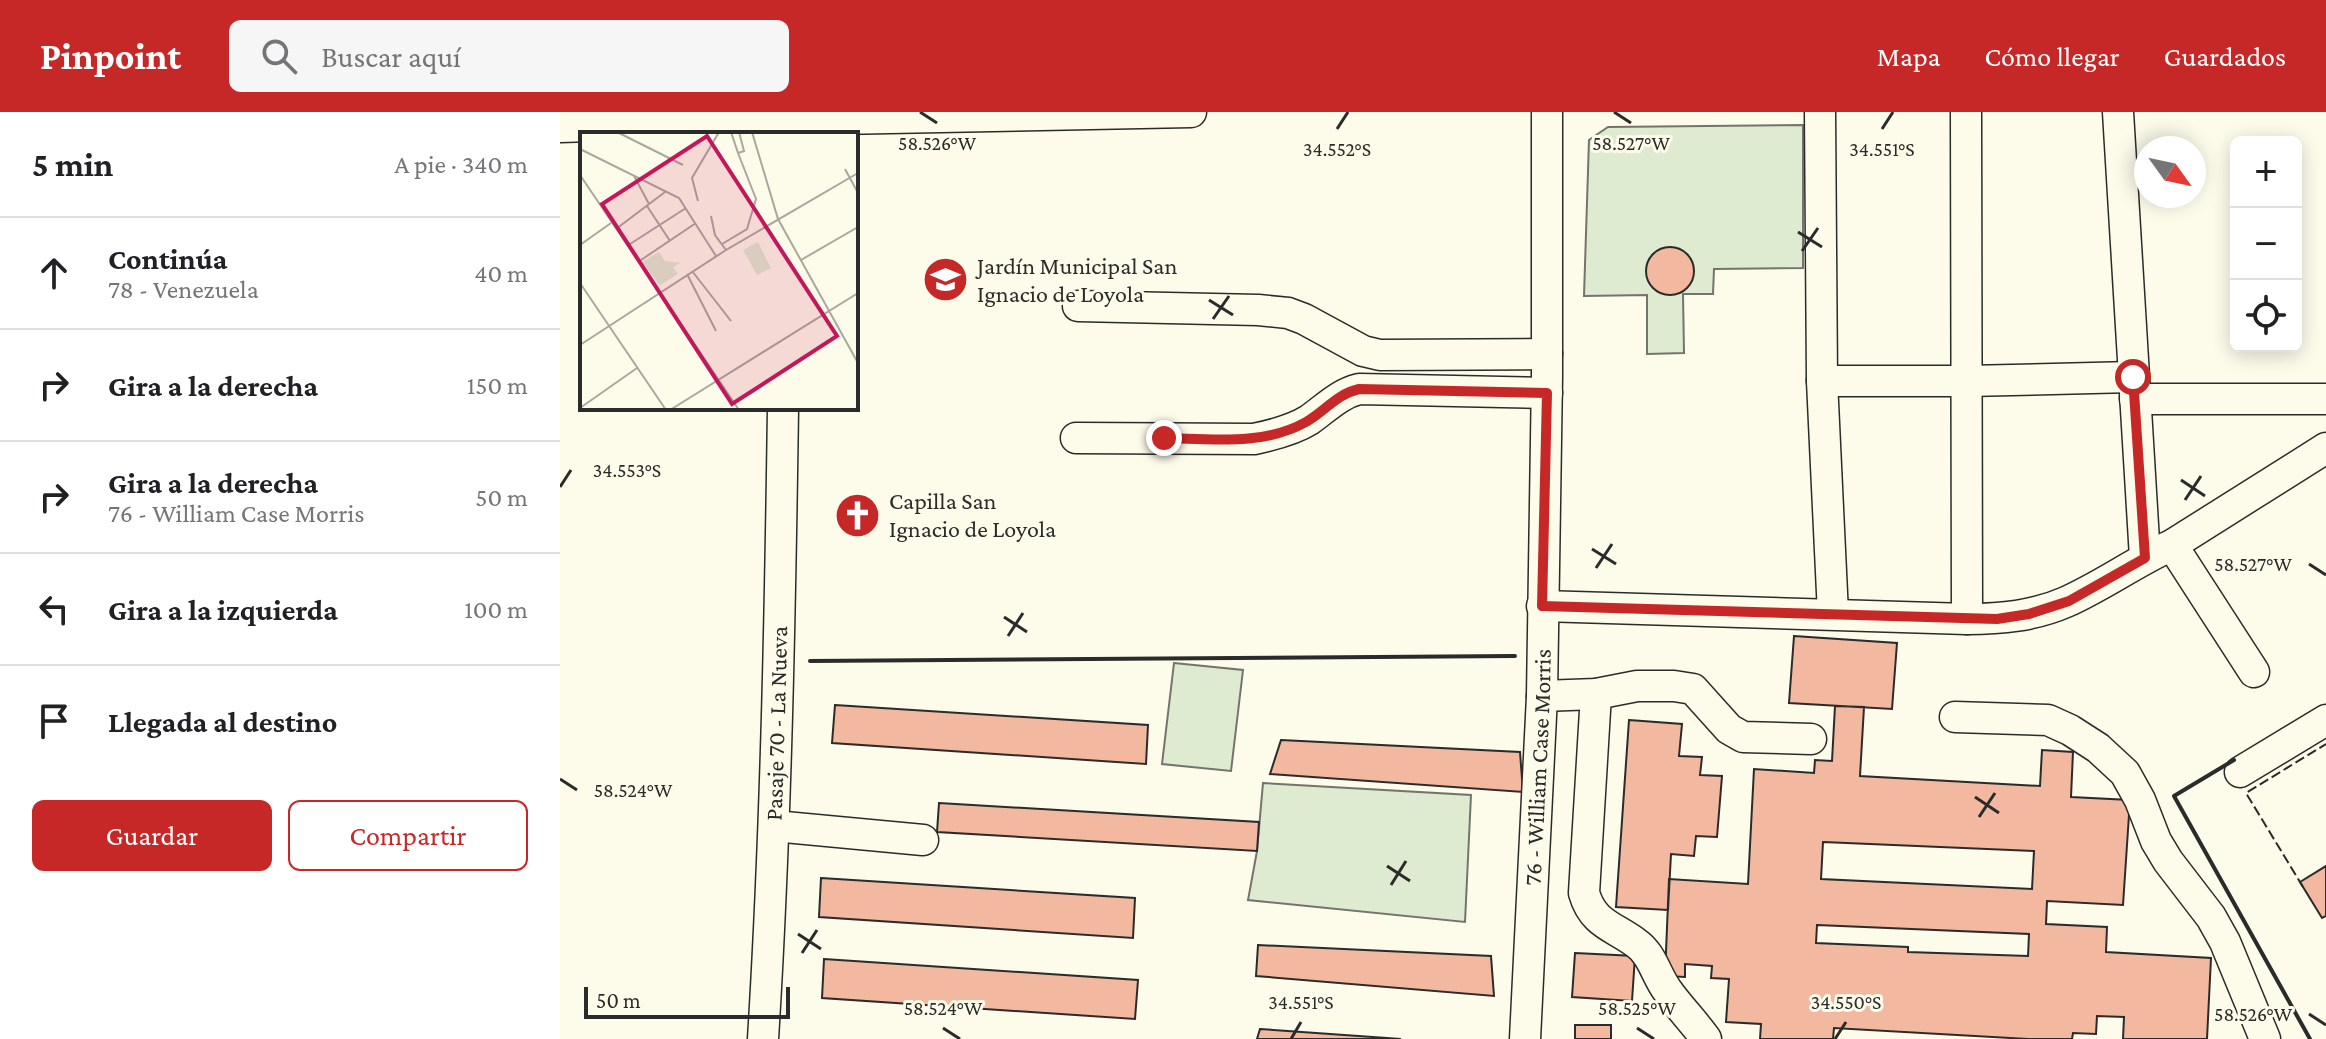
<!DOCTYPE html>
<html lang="es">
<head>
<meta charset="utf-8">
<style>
	body { margin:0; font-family:"Crimson Pro",serif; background:#f6f6f6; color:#202124 }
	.controls { position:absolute; right:24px; top:24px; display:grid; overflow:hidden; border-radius:12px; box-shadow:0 4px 20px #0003 }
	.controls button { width:72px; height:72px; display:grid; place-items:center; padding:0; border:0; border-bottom:2px solid #e0e0e0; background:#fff; color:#202124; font:40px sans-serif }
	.compass { position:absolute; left:1574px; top:24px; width:72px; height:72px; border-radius:50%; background:#fff; box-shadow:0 4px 20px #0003; rotate:123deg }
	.scale { position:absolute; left:24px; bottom:20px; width:206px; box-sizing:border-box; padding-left:8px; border:4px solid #2b2b2b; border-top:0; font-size:22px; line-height:28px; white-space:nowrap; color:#2b2b2b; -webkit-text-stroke:6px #fdfbea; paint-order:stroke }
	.stop { position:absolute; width:24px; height:24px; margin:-18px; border:6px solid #c62828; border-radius:50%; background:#fff }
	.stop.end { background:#c62828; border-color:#fff; box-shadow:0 2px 8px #0008 }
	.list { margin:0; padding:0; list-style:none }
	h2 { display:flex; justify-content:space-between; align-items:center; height:104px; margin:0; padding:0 32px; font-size:34px }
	h2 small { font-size:26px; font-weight:400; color:#757577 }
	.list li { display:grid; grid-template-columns:52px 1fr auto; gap:24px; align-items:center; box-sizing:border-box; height:112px; padding:0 32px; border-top:2px solid #e0e0e0 }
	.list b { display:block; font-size:30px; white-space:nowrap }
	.list p { margin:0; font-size:26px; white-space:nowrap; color:#757577 }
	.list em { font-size:26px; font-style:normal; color:#757577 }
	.actions { display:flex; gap:16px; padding:24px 32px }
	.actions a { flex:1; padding:18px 0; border:2px solid #c62828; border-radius:12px; text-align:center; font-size:28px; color:#c62828 }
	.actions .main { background:#c62828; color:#fff }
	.icon { flex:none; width:44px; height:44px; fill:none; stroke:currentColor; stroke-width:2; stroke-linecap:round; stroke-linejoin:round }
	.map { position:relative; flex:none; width:1766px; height:927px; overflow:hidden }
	header { display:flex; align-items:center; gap:48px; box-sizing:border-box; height:112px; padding:0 40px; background:#c62828; color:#fff }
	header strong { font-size:38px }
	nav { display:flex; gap:44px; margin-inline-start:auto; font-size:28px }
	.search { width:560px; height:72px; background:#f6f6f6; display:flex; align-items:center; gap:20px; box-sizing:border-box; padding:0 28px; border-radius:12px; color:#757577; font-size:30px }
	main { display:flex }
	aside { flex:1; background:#fff }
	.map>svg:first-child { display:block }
	.green { fill:#deebd1; stroke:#74746e; stroke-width:2 }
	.building { fill:#f2b8a0; stroke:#2b2b2b; stroke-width:2; fill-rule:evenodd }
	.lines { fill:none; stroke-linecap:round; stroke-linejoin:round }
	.minor-casing { stroke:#2b2b2b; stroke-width:33 }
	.minor { stroke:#fdfbea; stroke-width:30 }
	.fence { stroke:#2b2b2b; stroke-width:2; stroke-dasharray:10 4; stroke-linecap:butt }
	.wall { stroke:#2b2b2b; stroke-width:4 }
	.route { stroke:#c62828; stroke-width:10 }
	.ticks { fill:none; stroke:#2b2b2b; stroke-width:3 }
	.labels { text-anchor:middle; stroke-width:6; stroke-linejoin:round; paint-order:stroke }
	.poi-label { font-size:24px; fill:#2b2b2b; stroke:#fdfbea; text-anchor:start }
	.street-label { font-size:24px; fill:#2b2b2b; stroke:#fdfbea }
	.inset-road { fill:none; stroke:#a9a89e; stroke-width:2 }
	.view { fill:#c2185b; fill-opacity:0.15; stroke:#c2185b; stroke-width:4 }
	.inset-edge { fill:none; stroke:#2b2b2b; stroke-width:4 }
	.ticks-label { font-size:20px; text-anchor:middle; fill:#2b2b2b; stroke:#fdfbea; stroke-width:6; stroke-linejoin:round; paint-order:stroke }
</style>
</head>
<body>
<header>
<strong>Pinpoint</strong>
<div class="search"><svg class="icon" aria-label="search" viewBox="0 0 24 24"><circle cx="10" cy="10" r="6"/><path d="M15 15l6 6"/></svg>Buscar aquí</div>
<nav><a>Mapa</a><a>Cómo llegar</a><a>Guardados</a></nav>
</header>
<main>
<aside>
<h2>5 min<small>A pie · 340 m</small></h2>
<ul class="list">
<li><svg class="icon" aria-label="ahead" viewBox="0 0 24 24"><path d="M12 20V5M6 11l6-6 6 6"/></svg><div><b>Continúa</b><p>78 - Venezuela</p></div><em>40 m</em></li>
<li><svg class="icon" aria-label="right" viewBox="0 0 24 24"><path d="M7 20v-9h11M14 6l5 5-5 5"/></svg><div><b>Gira a la derecha</b></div><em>150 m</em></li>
<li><svg class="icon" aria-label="right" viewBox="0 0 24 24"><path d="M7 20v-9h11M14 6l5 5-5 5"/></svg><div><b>Gira a la derecha</b><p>76 - William Case Morris</p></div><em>50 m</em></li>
<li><svg class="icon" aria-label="left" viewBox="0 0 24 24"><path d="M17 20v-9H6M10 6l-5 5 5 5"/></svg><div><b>Gira a la izquierda</b></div><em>100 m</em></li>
<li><svg class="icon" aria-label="arrive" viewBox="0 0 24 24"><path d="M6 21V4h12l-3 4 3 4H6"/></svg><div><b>Llegada al destino</b></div></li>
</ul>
<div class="actions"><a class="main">Guardar</a><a>Compartir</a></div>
</aside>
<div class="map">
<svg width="1766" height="927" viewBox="0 0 1766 927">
	<rect width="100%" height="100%" fill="#fdfbea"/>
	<!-- green -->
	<path class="green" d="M 1243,13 L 1243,156 L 1154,157 L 1153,182 L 1123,182 L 1124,241 L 1087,242 L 1087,183 L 1024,184 L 1029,28 L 1048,15 Z
		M 614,551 L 683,558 L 671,659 L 602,652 Z
		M 703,671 L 911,683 L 905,810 L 688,788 L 697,739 Z"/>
	<!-- building -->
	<path class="building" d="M1086 159a24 24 0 1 1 48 0a24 24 0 1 1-48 0Z
		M 1234,524 L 1337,531 L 1332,597 L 1229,591 Z
		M 275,593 L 588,613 L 586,652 L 272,631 Z
		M 1275,594 L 1304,595 L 1300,664 L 1480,674 L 1482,638 L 1513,640 L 1511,685 L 1570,688 L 1563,793 L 1487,789 L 1486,812 L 1547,815 L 1546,840 L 1651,846 L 1647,927 L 1563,927 L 1564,905 L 1537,904 L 1536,922 L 1513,921 L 1512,927 L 1468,927 L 1274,916 L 1273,927 L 1200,927 L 1201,912 L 1166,910 L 1169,867 L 1151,866 L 1152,854 L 1125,852 L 1125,865 L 1105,864 L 1109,767 L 1188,772 L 1194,657 L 1254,661 L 1255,648 L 1272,649 ZM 1263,730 L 1474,739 L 1472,777 L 1261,767 ZM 1257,813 L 1469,822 L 1468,844 L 1348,840 L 1348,835 L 1256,831 Z
		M 1069,608 L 1122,612 L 1119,644 L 1142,645 L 1140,663 L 1162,664 L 1157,725 L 1136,724 L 1134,744 L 1111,742 L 1108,798 L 1056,795 Z
		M 721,628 L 960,640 L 963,680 L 710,662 Z
		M 379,691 L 699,710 L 697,739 L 377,720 Z
		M 1766,754 L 1766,804 L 1762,806 L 1740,770 Z
		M 261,766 L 575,786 L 573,826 L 259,805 Z
		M 698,833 L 931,844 L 934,884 L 696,864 Z
		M 1015,841 L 1075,844 L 1072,889 L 1012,885 Z
		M 264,847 L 578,868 L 575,907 L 262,886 Z
		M 1015,913 L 1051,913 L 1051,927 L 1015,927 Z
		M 700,917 L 841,927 L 697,927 Z"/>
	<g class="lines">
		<defs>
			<g id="minor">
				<path d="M 1260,0 L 1262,269 L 1273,502"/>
				<path d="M 1406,0 L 1407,507"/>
				<path d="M 1558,0 L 1585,446"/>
				<path d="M 0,15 L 227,8 L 631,0"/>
				<path d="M 518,194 L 698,198 L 728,201 L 744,207 L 803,239 L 820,243 L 987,242"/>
				<path d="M 1262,269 L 1407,269 L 1573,265"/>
				<path d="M 1575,287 L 1766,287"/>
				<path d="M 516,326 L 694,327 C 713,323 733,318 749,308 C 766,296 779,282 799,277 L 987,281"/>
				<path d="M 1612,433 L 1694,560"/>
				<path d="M 982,494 L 1407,507 C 1441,507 1474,504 1506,490 C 1542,474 1575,450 1612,433 L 1766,336"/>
				<path d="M 1036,582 L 1024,781 C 1033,812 1053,814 1076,831 C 1092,842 1096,863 1107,878 C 1119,895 1134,910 1146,927"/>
				<path d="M 982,584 L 1036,582 L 1077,574 L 1114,574 L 1133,577 L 1169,617 L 1183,625 L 1251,627"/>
				<path d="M 1395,605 L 1488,608 L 1510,618 L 1538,636 L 1565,661 L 1580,688 L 1596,729 L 1608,749 L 1651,805 L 1665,830 L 1705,927"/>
				<path d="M 1680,660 L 1766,608"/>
				<path d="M 214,714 L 363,728"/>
				<path id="s1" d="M 203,927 C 216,717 220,507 223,296"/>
				<path id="s2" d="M 965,927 L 982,584 L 987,264 L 987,0"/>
			</g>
		</defs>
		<!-- minor casing -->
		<use href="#minor" class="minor-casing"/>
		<!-- minor -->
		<use href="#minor" class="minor"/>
		<!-- fence -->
		<path class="fence" d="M 1743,775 L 1686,681 L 1766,632"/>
		<!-- wall -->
		<path class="wall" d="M 250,549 L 955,544
			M 1674,648 L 1614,684 L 1750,927"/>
	</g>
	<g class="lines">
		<!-- route -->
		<path class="route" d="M 604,326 C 652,327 703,334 746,310 C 765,299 777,282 799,277 L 987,281 L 982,494 L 1437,507 L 1469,502 L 1509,489 L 1585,446 L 1573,265"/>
	</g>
	<!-- ticks -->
	<path class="ticks" d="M 360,0 L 377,11M 1054,0 L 1071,11M 777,17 L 788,0M 1322,17 L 1333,0M 1238,120 L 1262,135M 1242,139 L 1258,116M 649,188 L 673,203M 653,207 L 669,184M 1621,368 L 1645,384M 0,375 L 11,358M 1625,388 L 1641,364M 1032,437 L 1056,452M 1749,452 L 1766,463M 1036,456 L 1052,432M 444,505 L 467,520M 448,524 L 463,501M 0,667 L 17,678M 1415,685 L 1439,701M 1419,705 L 1435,681M 827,754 L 850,769M 831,773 L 846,749M 238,822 L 261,837M 242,841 L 257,818M 1749,902 L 1766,913M 383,916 L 400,927M 1077,916 L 1094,927M 731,927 L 741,910M 1275,927 L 1286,910"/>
	<!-- icons -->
	<defs>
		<symbol id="school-disc" viewBox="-11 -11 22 22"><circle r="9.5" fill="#c62828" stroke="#fdfbea"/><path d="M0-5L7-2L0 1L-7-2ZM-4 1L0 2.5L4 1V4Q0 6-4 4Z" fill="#fff"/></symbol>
		<symbol id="church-disc" viewBox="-11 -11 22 22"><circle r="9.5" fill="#c62828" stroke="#fdfbea"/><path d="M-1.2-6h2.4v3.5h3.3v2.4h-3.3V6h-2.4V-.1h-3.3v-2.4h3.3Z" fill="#fff"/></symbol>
	</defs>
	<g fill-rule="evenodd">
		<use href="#school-disc" x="360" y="142" width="51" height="51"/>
		<use href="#church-disc" x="272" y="378" width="51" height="51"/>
	</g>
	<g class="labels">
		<!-- poi labels -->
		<g class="poi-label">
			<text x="417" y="162">Jardín Municipal San<tspan x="417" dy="28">Ignacio de Loyola</tspan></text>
			<text x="329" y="397">Capilla San<tspan x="329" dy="28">Ignacio de Loyola</tspan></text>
		</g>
		<!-- street labels -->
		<g class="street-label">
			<text dy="8" stroke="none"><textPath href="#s1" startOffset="316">Pasaje 70 - La Nueva</textPath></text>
			<text dy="8" stroke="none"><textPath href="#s2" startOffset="272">76 - William Case Morris</textPath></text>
		</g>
	</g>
	<!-- overview -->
	<g transform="translate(20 20)">
		<rect width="278" height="278" fill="#fdfbea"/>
		<path d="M 178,110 L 191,136 L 177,143 L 163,118 ZM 79,120 L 85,129 L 100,131 L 93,135 L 98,142 L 80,153 L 62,130 Z" fill="#deebd1"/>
		<path class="inset-road" d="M 37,0 L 103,33M 151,0 L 158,21 L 164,19 L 159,0M 172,0 L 198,87 L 278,231M 0,17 L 99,66 L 136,124M 265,37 L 278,61M 0,43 L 159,278M 54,44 L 69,72M 118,69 L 112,46 L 139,0M 67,74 L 90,109M 131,84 L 135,103 L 146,118M 36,97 L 85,60M 142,112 L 167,97 L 176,67 L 158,21M 0,113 L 31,91M 47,114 L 106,76M 221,128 L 278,95M 58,130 L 116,91M 112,139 L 151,189M 107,142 L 136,199M 0,151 L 86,278M 0,213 L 146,118 L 278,41M 154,271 L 176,258M 0,276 L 57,236M 90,278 L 278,161"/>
		<path class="view" d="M 127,4 L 257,204 L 152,272 L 22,72 Z"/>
		<rect width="278" height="278" class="inset-edge"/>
	</g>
	<g class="ticks-label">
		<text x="377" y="38">58.526°W</text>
		<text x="1071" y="38">58.527°W</text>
		<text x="777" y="44">34.552°S</text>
		<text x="1322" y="44">34.551°S</text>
		<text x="67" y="365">34.553°S</text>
		<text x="1693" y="459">58.527°W</text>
		<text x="73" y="685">58.524°W</text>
		<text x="741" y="897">34.551°S</text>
		<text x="1286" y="897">34.550°S</text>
		<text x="383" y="903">58.524°W</text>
		<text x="1077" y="903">58.525°W</text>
		<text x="1693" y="909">58.526°W</text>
	</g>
</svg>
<div class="controls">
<button>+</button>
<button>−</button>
<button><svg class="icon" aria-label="locate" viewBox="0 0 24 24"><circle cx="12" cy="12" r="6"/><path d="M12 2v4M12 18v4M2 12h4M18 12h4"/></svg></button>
</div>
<svg class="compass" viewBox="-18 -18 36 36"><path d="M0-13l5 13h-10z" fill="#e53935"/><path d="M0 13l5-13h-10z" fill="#757577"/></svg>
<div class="scale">50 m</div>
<div class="stop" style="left:1573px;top:265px"></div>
<div class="stop end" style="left:604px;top:326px"></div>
</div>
</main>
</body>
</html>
